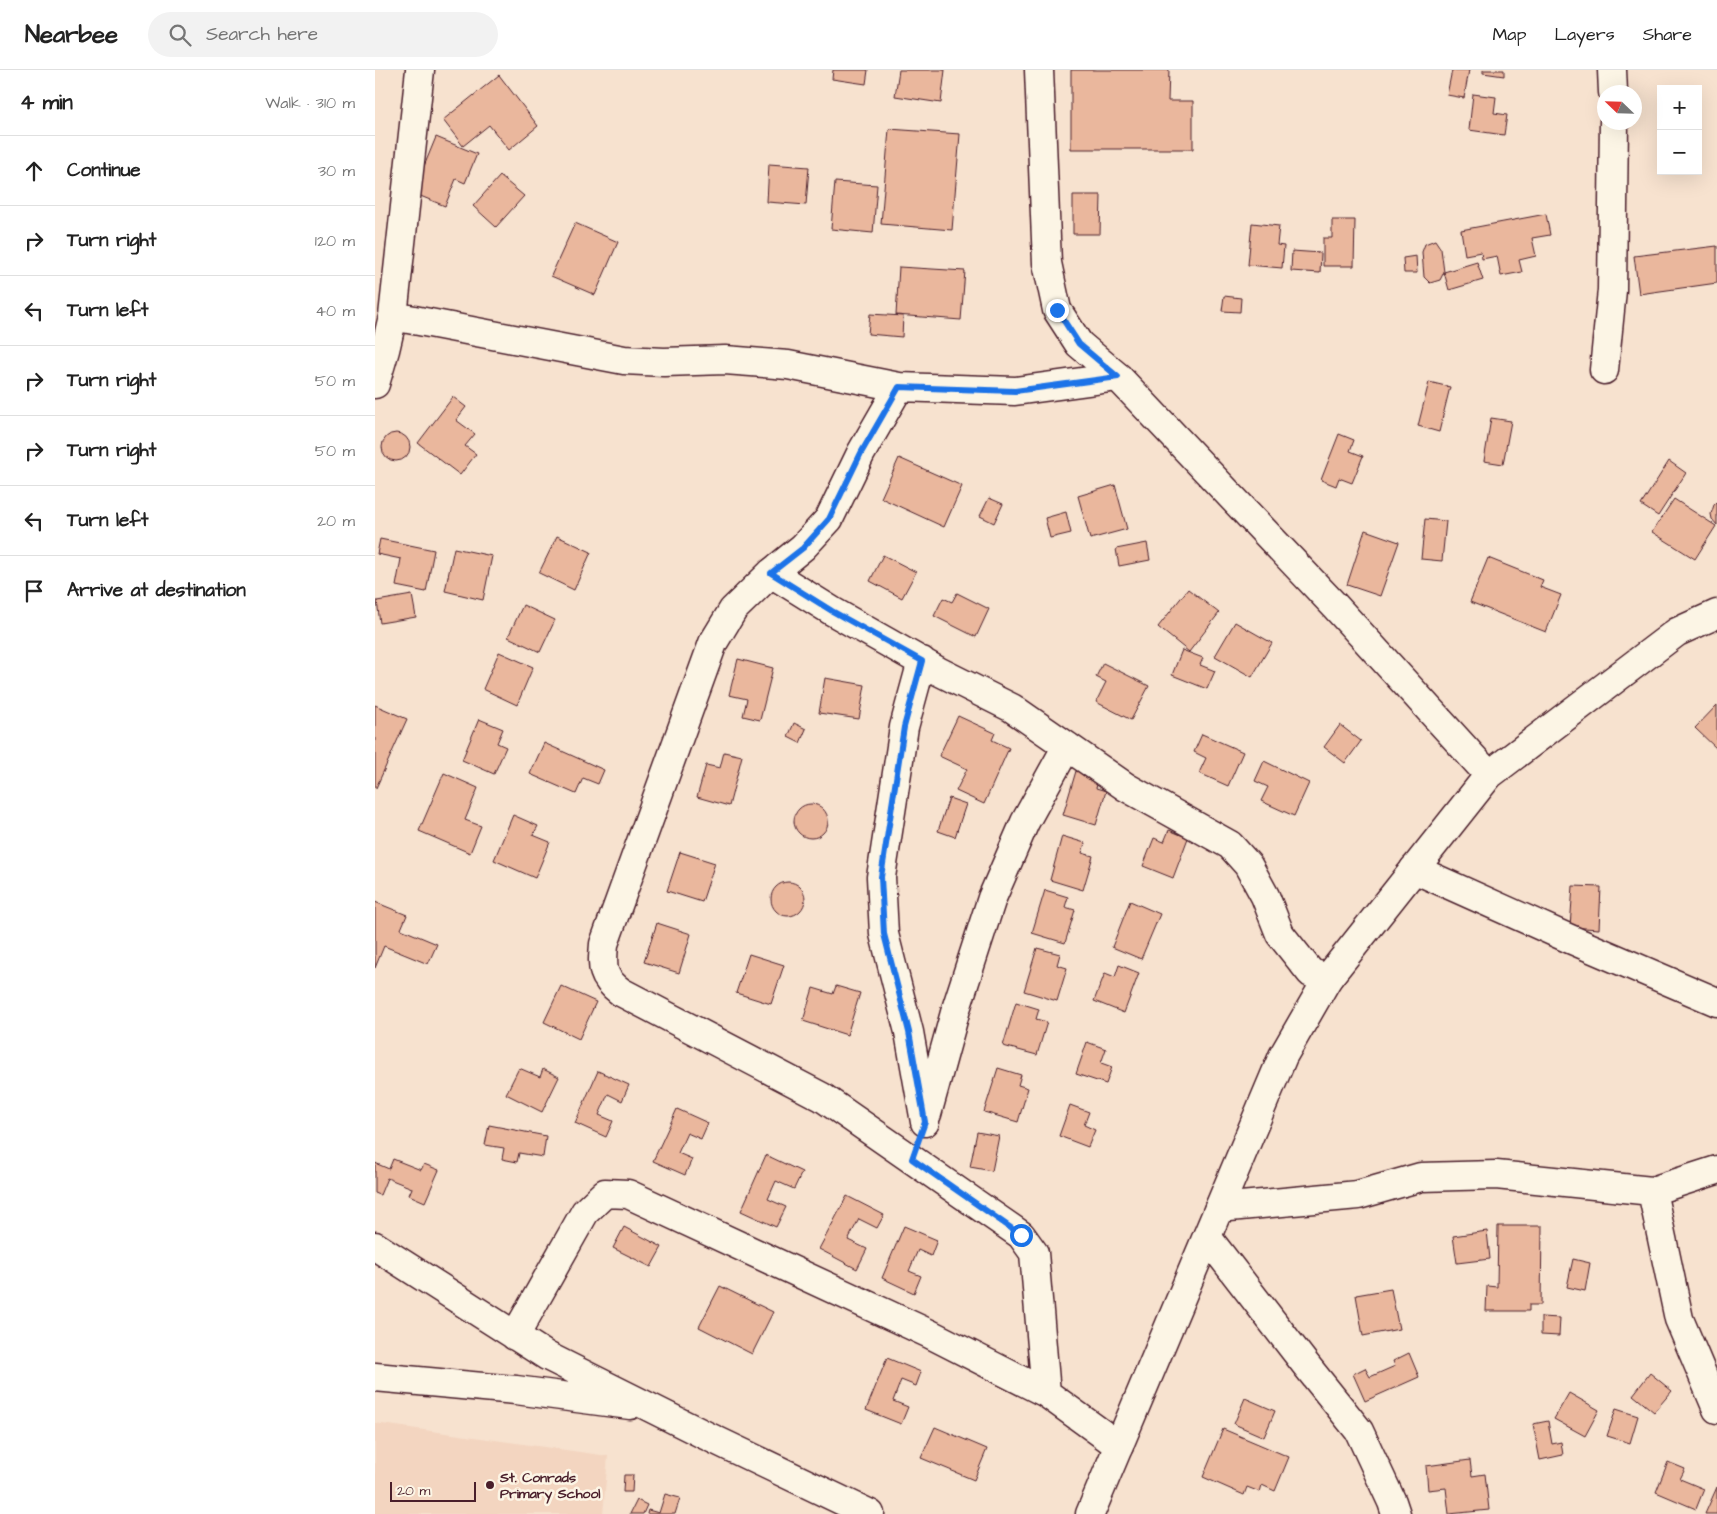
<!DOCTYPE html>
<html lang="en">
<head>
<meta charset="utf-8">
<style>
	body { margin:0; font-family:"Architects Daughter",sans-serif; background:#f2f2f2; color:#222 }
	.controls { position:absolute; right:15px; top:15px; display:grid; overflow:hidden; border-radius:0px; box-shadow:0 5px 20px #0002 }
	.controls button { width:45px; height:45px; display:grid; place-items:center; padding:0; border:0; border-bottom:1px solid #e0e0e0; background:#fff; color:#222; font:25px sans-serif }
	.compass { position:absolute; left:1222px; top:15px; width:45px; height:45px; border-radius:50%; background:#fff; box-shadow:0 5px 20px #0002; rotate:293deg }
	.scale { position:absolute; left:15px; bottom:12px; width:86px; box-sizing:border-box; padding-left:5px; border:2px solid #4a1f2b; border-top:0; font-size:14px; line-height:18px; white-space:nowrap; color:#4a1f2b; -webkit-text-stroke:4px #fcf5e5; paint-order:stroke }
	.stop { position:absolute; width:15px; height:15px; margin:-11px; border:4px solid #1a73e8; border-radius:50%; background:#fff }
	.stop.end { background:#1a73e8; border-color:#fff; box-shadow:0 1px 5px #0008 }
	.list { margin:0; padding:0; list-style:none }
	h2 { display:flex; justify-content:space-between; align-items:center; height:65px; margin:0; padding:0 20px; font-size:21px }
	h2 small { font-size:16px; font-weight:400; color:#767676 }
	.list li { display:grid; grid-template-columns:32px 1fr auto; gap:15px; align-items:center; box-sizing:border-box; height:70px; padding:0 20px; border-top:1px solid #e0e0e0 }
	.list b { display:block; font-size:19px; white-space:nowrap }
	.list em { font-size:16px; font-style:normal; color:#767676 }
	.icon { flex:none; width:28px; height:28px; fill:none; stroke:currentColor; stroke-width:2; stroke-linecap:round; stroke-linejoin:round }
	.map { position:relative; flex:none; width:1342px; height:1444px; overflow:hidden }
	header { display:flex; align-items:center; gap:30px; box-sizing:border-box; height:70px; padding:0 25px; background:#fff; border-bottom:1px solid #e0e0e0 }
	header strong { font-size:24px }
	nav { display:flex; gap:28px; margin-inline-start:auto; font-size:18px }
	.search { width:350px; height:45px; background:#f2f2f2; display:flex; align-items:center; gap:12px; box-sizing:border-box; padding:0 18px; border-radius:28px; color:#767676; font-size:19px }
	main { display:flex }
	aside { flex:1; background:#fff }
	.map>svg:first-child { display:block }
	.built { fill:#f3d5c0 }
	.building { fill:#eab79d; stroke:#4a1f2b }
	.lines { fill:none; stroke-linecap:round; stroke-linejoin:round }
	.street-casing { stroke:#4a1f2b; stroke-width:31 }
	.secondary-casing { stroke:#4a1f2b; stroke-width:31 }
	.street { stroke:#fcf5e5; stroke-width:28 }
	.secondary { stroke:#fcf5e5; stroke-width:28 }
	.route { stroke:#1a73e8; stroke-width:6 }
	.poi-dot { fill:#4a1f2b; stroke:#fcf5e5; stroke-width:2 }
	.labels { text-anchor:middle; stroke-width:5; stroke-linejoin:round; paint-order:stroke }
	.poi-label { font-size:14px; font-weight:bold; fill:#4a1f2b; stroke:#fcf5e5; text-anchor:start }
</style>
</head>
<body>
<header>
<strong>Nearbee</strong>
<div class="search"><svg class="icon" aria-label="search" viewBox="0 0 24 24"><circle cx="10" cy="10" r="6"/><path d="M15 15l6 6"/></svg>Search here</div>
<nav><a>Map</a><a>Layers</a><a>Share</a></nav>
</header>
<main>
<aside>
<h2>4 min<small>Walk · 310 m</small></h2>
<ul class="list">
<li><svg class="icon" aria-label="ahead" viewBox="0 0 24 24"><path d="M12 20V5M6 11l6-6 6 6"/></svg><div><b>Continue</b></div><em>30 m</em></li>
<li><svg class="icon" aria-label="right" viewBox="0 0 24 24"><path d="M7 20v-9h11M14 6l5 5-5 5"/></svg><div><b>Turn right</b></div><em>120 m</em></li>
<li><svg class="icon" aria-label="left" viewBox="0 0 24 24"><path d="M17 20v-9H6M10 6l-5 5 5 5"/></svg><div><b>Turn left</b></div><em>40 m</em></li>
<li><svg class="icon" aria-label="right" viewBox="0 0 24 24"><path d="M7 20v-9h11M14 6l5 5-5 5"/></svg><div><b>Turn right</b></div><em>50 m</em></li>
<li><svg class="icon" aria-label="right" viewBox="0 0 24 24"><path d="M7 20v-9h11M14 6l5 5-5 5"/></svg><div><b>Turn right</b></div><em>50 m</em></li>
<li><svg class="icon" aria-label="left" viewBox="0 0 24 24"><path d="M17 20v-9H6M10 6l-5 5 5 5"/></svg><div><b>Turn left</b></div><em>20 m</em></li>
<li><svg class="icon" aria-label="arrive" viewBox="0 0 24 24"><path d="M6 21V4h12l-3 4 3 4H6"/></svg><div><b>Arrive at destination</b></div></li>
</ul>
</aside>
<div class="map">
<svg width="1342" height="1444" viewBox="0 0 1342 1444">
	<rect width="100%" height="100%" fill="#f7e2cf"/>
	<filter id="ink" filterUnits="userSpaceOnUse"><feTurbulence type="fractalNoise" baseFrequency=".02" numOctaves="2"/><feDisplacementMap in="SourceGraphic" scale="10" xChannelSelector="R" yChannelSelector="G"/><feConvolveMatrix kernelMatrix="1 2 1 2 8 2 1 2 1" color-interpolation-filters="sRGB"/></filter>
	<g filter="url(#ink)">
		<!-- built -->
		<path class="built" d="M 0,1353 L 233,1386 L 228,1444 L 0,1444 Z"/>
		<!-- building -->
		<path class="building" d="M 458,0 L 493,0 L 491,14 L 457,9 Z
			M 524,0 L 570,0 L 566,33 L 520,26 Z
			M 696,0 L 794,0 L 793,31 L 818,31 L 818,79 L 696,79 Z
			M 1077,0 L 1094,0 L 1089,28 L 1072,25 Z
			M 1108,0 L 1129,0 L 1129,6 L 1108,3 Z
			M 124,5 L 163,56 L 134,80 L 114,55 L 88,76 L 68,50 Z
			M 1098,24 L 1121,27 L 1119,43 L 1132,45 L 1129,65 L 1094,60 Z
			M 514,59 L 585,64 L 577,160 L 506,154 Z
			M 61,67 L 102,84 L 90,113 L 81,109 L 70,136 L 38,123 Z
			M 394,94 L 434,97 L 431,135 L 392,132 Z
			M 125,106 L 149,126 L 121,157 L 98,136 Z
			M 460,112 L 502,115 L 498,163 L 456,159 Z
			M 698,125 L 726,125 L 725,164 L 698,164 Z
			M 1171,144 L 1175,165 L 1157,168 L 1161,186 L 1144,190 L 1147,202 L 1126,206 L 1122,186 L 1107,189 L 1106,182 L 1090,185 L 1086,160 Z
			M 957,150 L 980,150 L 979,196 L 948,196 L 948,168 L 957,168 Z
			M 200,153 L 243,172 L 220,225 L 176,206 Z
			M 877,153 L 904,156 L 902,175 L 909,176 L 907,198 L 873,195 Z
			M 1060,170 L 1066,179 L 1069,202 L 1065,210 L 1055,213 L 1049,207 L 1047,182 L 1050,174 Z
			M 1342,176 L 1342,213 L 1264,224 L 1259,186 Z
			M 917,181 L 946,183 L 945,203 L 916,201 Z
			M 1041,186 L 1042,203 L 1029,203 L 1028,188 Z
			M 1102,192 L 1108,210 L 1074,220 L 1069,202 Z
			M 524,197 L 590,201 L 586,250 L 521,245 Z
			M 849,226 L 866,228 L 865,242 L 847,241 Z
			M 495,244 L 528,246 L 527,267 L 493,264 Z
			M 1054,312 L 1075,317 L 1064,362 L 1043,356 Z
			M 78,327 L 91,337 L 81,350 L 100,364 L 90,376 L 101,384 L 85,405 L 43,373 Z
			M 1116,348 L 1136,351 L 1128,394 L 1109,391 Z
			M7 377a14 14 0 1 1 28 0a14 14 0 1 1-28 0Z
			M 964,364 L 979,370 L 975,381 L 988,386 L 977,413 L 964,408 L 961,416 L 946,410 Z
			M 524,388 L 587,416 L 569,457 L 506,428 Z
			M 1294,391 L 1311,403 L 1283,446 L 1266,435 Z
			M 740,415 L 752,459 L 715,469 L 703,426 Z
			M 614,428 L 628,434 L 619,453 L 605,446 Z
			M 1299,429 L 1341,456 L 1320,489 L 1277,462 Z
			M 1342,432 L 1342,455 L 1337,449 L 1336,444 L 1339,435 Z
			M 691,442 L 696,463 L 675,468 L 670,448 Z
			M 1050,449 L 1071,451 L 1067,491 L 1046,489 Z
			M 990,460 L 1024,472 L 1005,526 L 972,515 Z
			M 182,466 L 216,482 L 199,520 L 164,503 Z
			M 5,469 L 59,480 L 51,522 L 21,516 L 26,489 L 2,484 Z
			M 772,473 L 775,490 L 744,496 L 741,479 Z
			M 79,478 L 117,486 L 108,530 L 70,521 Z
			M 508,485 L 541,502 L 527,528 L 495,511 Z
			M 1113,488 L 1168,510 L 1165,517 L 1186,525 L 1171,562 L 1095,532 Z
			M 813,519 L 844,543 L 814,582 L 783,557 Z
			M 582,523 L 614,539 L 601,567 L 559,546 L 568,528 L 577,532 Z
			M 37,525 L 41,547 L 5,553 L 2,531 Z
			M 148,535 L 180,550 L 165,582 L 133,567 Z
			M 860,552 L 897,573 L 877,607 L 840,586 Z
			M 807,580 L 828,588 L 825,595 L 840,601 L 832,619 L 797,605 Z
			M 124,582 L 158,597 L 142,635 L 108,619 Z
			M 363,589 L 398,598 L 385,650 L 368,646 L 372,629 L 354,625 Z
			M 728,593 L 774,616 L 756,650 L 721,632 L 731,612 L 721,607 Z
			M 450,608 L 490,615 L 484,649 L 444,643 Z
			M 0,635 L 32,649 L 1,718 L 0,718 Z
			M 1342,635 L 1342,679 L 1320,658 Z
			M 583,646 L 620,663 L 617,670 L 634,678 L 609,734 L 581,721 L 592,699 L 564,686 Z
			M 104,649 L 128,659 L 122,673 L 131,677 L 119,704 L 87,690 Z
			M 419,653 L 431,659 L 425,673 L 413,667 Z
			M 965,655 L 986,671 L 970,693 L 949,677 Z
			M 827,664 L 868,682 L 853,716 L 824,703 L 831,688 L 819,682 Z
			M 169,673 L 229,700 L 223,714 L 208,708 L 201,724 L 155,704 Z
			M 349,682 L 367,686 L 354,736 L 322,727 L 331,695 L 345,698 Z
			M 889,691 L 934,713 L 919,746 L 886,731 L 893,717 L 880,711 Z
			M 701,701 L 724,708 L 721,718 L 731,721 L 721,755 L 688,745 Z
			M 69,703 L 103,718 L 90,750 L 106,756 L 95,783 L 44,761 Z
			M 574,728 L 591,734 L 580,767 L 563,761 Z
			M419 751a17 17 0 1 1 34 0a17 17 0 1 1-34 0Z
			M 138,745 L 163,756 L 158,765 L 175,772 L 160,808 L 119,790 Z
			M 794,760 L 813,768 L 798,808 L 768,796 L 779,768 L 789,772 Z
			M 687,766 L 710,773 L 707,783 L 718,786 L 708,820 L 675,810 Z
			M 305,782 L 340,793 L 327,832 L 292,821 Z
			M396 829a17 17 0 1 1 34 0a17 17 0 1 1-34 0Z
			M 1198,816 L 1226,817 L 1224,859 L 1195,857 Z
			M 670,820 L 693,827 L 690,837 L 700,840 L 690,873 L 657,863 Z
			M 755,831 L 785,844 L 766,889 L 737,877 Z
			M 0,832 L 32,845 L 26,859 L 62,874 L 53,894 L 9,876 L 0,898 Z
			M 282,853 L 316,864 L 304,903 L 269,892 Z
			M 662,878 L 685,884 L 682,895 L 692,898 L 682,931 L 649,921 Z
			M 374,884 L 409,895 L 396,934 L 361,923 Z
			M 744,895 L 764,903 L 749,943 L 719,931 L 730,903 L 740,907 Z
			M 186,916 L 221,932 L 204,969 L 169,952 Z
			M 461,916 L 485,923 L 472,965 L 428,951 L 438,918 L 458,924 Z
			M 641,932 L 664,939 L 661,949 L 672,952 L 662,985 L 628,976 Z
			M 712,972 L 731,979 L 726,993 L 737,997 L 731,1014 L 701,1004 Z
			M 144,998 L 165,1007 L 168,999 L 184,1007 L 167,1042 L 131,1024 Z
			M 623,998 L 646,1005 L 643,1015 L 653,1018 L 643,1052 L 609,1042 Z
			M 223,1001 L 254,1015 L 247,1031 L 233,1024 L 224,1045 L 238,1051 L 231,1067 L 200,1053 Z
			M 695,1035 L 714,1042 L 709,1055 L 720,1060 L 713,1077 L 684,1066 Z
			M 302,1039 L 333,1053 L 326,1069 L 312,1063 L 303,1083 L 317,1089 L 310,1105 L 278,1091 Z
			M 114,1055 L 171,1066 L 168,1087 L 144,1083 L 142,1092 L 127,1089 L 129,1078 L 110,1075 Z
			M 602,1062 L 624,1066 L 617,1101 L 595,1097 Z
			M 391,1085 L 427,1102 L 419,1119 L 401,1111 L 393,1129 L 411,1137 L 401,1157 L 366,1141 Z
			M 18,1089 L 46,1100 L 49,1094 L 64,1100 L 50,1132 L 34,1125 L 37,1118 L 12,1108 L 5,1125 L 0,1123 L 0,1093 L 14,1099 Z
			M 472,1126 L 509,1145 L 502,1158 L 484,1149 L 473,1170 L 492,1179 L 482,1199 L 444,1179 Z
			M 529,1156 L 562,1170 L 556,1186 L 543,1180 L 534,1201 L 546,1206 L 539,1223 L 507,1208 Z
			M 1123,1156 L 1167,1156 L 1166,1235 L 1154,1235 L 1154,1241 L 1111,1241 L 1112,1216 L 1122,1217 Z
			M 249,1157 L 287,1177 L 276,1197 L 238,1178 Z
			M 1112,1161 L 1115,1189 L 1082,1193 L 1078,1166 Z
			M 1198,1189 L 1215,1193 L 1210,1221 L 1192,1217 Z
			M 345,1216 L 398,1242 L 377,1284 L 324,1257 Z
			M 1016,1219 L 1024,1259 L 988,1266 L 981,1225 Z
			M 1166,1247 L 1185,1248 L 1184,1266 L 1166,1265 Z
			M 1034,1283 L 1044,1307 L 990,1331 L 978,1304 L 990,1298 L 995,1307 L 1020,1296 L 1018,1291 Z
			M 512,1288 L 546,1302 L 541,1316 L 526,1310 L 518,1331 L 533,1337 L 526,1354 L 491,1340 Z
			M 1275,1303 L 1297,1321 L 1279,1342 L 1258,1325 Z
			M 1194,1323 L 1224,1340 L 1210,1366 L 1179,1349 Z
			M 870,1328 L 900,1341 L 889,1367 L 859,1354 Z
			M 1241,1339 L 1263,1346 L 1255,1373 L 1232,1366 Z
			M 1173,1351 L 1177,1374 L 1186,1372 L 1188,1385 L 1165,1390 L 1158,1354 Z
			M 560,1357 L 612,1379 L 599,1410 L 546,1388 Z
			M 848,1359 L 914,1387 L 900,1421 L 887,1415 L 885,1422 L 872,1417 L 869,1425 L 828,1407 Z
			M 1095,1390 L 1097,1406 L 1110,1404 L 1114,1440 L 1074,1444 L 1071,1418 L 1053,1420 L 1051,1396 Z
			M 1293,1392 L 1310,1399 L 1305,1409 L 1329,1419 L 1321,1439 L 1281,1422 Z
			M 249,1405 L 258,1405 L 257,1422 L 248,1422 Z
			M 1342,1417 L 1342,1444 L 1330,1444 Z
			M 290,1424 L 305,1428 L 300,1444 L 272,1444 L 273,1440 L 284,1443 Z
			M 262,1430 L 272,1435 L 268,1444 L 255,1444 Z"/>
		<g class="lines">
			<defs>
				<path id="street" d="M 1237,0 L 1238,22
					M 18,246 L 249,290 L 289,292 L 350,290 L 413,295 L 524,317
					M 1229,300 L 1237,220 L 1239,52
					M 0,314 L 10,280 L 18,246 L 45,0
					M 396,503 L 457,541 L 563,601 L 637,638 L 751,717 L 855,775 L 873,795 L 890,826 L 905,864 L 936,903 L 953,908
					M 547,591 L 529,657 L 506,807 L 509,864 L 534,962 L 550,1052
					M 1039,799 L 1195,869 L 1342,932
					M 552,1044 L 581,939 L 617,828 L 650,752 L 692,676
					M 1277,1121 L 1304,1249 L 1342,1339
					M 844,1138 L 983,1125 L 1046,1107 L 1121,1105 L 1277,1121 L 1342,1100
					M 832,1167 L 931,1295 L 984,1361 L 1017,1432 L 1021,1444
					M 0,1176 L 172,1286 L 330,1365 L 495,1444
					M 140,1266 L 210,1142 L 230,1123 L 253,1124 L 555,1264 L 671,1323 L 744,1376
					M 0,1307 L 141,1320 L 255,1335
					M 671,1323 L 659,1183 L 646,1165 L 447,1027 L 246,922 C 226,907 227,898 229,874 L 338,573 L 358,540 L 396,503 L 428,477 L 454,449 L 486,383 L 524,317 L 640,321 L 743,307"/>
				<path id="secondary" d="M 664,0 L 672,193 L 682,240 L 704,274 L 743,307 L 960,536 L 1114,705
					M 715,1444 L 908,986 L 953,908 L 1114,705 L 1302,562 L 1342,544"/>
			</defs>
			<!-- street casing -->
			<use href="#street" class="street-casing"/>
			<!-- secondary casing -->
			<use href="#secondary" class="secondary-casing"/>
			<!-- street -->
			<use href="#street" class="street"/>
			<!-- secondary -->
			<use href="#secondary" class="secondary"/>
		</g>
	</g>
	<g class="lines" filter="url(#ink)">
		<!-- route -->
		<path class="route" d="M 646,1165 L 537,1089 L 550,1052 L 534,962 L 509,864 L 506,807 L 529,657 L 547,591 L 457,541 L 396,503 L 428,478 L 454,449 L 486,383 L 524,317 L 640,321 L 743,307 L 704,274 L 682,240"/>
	</g>
	<!-- markers -->
	<circle class="poi-dot" cx="115" cy="1415" r="5"/>
	<g class="labels">
		<!-- poi labels -->
		<g class="poi-label">
			<text x="125" y="1412">St. Conrads<tspan x="125" dy="16">Primary School</tspan></text>
		</g>
	</g>
</svg>
<div class="controls">
<button>+</button>
<button>−</button>
</div>
<svg class="compass" viewBox="-18 -18 36 36"><path d="M0-13l5 13h-10z" fill="#e53935"/><path d="M0 13l5-13h-10z" fill="#767676"/></svg>
<div class="scale">20 m</div>
<div class="stop" style="left:646px;top:1165px"></div>
<div class="stop end" style="left:682px;top:240px"></div>
</div>
</main>
</body>
</html>
